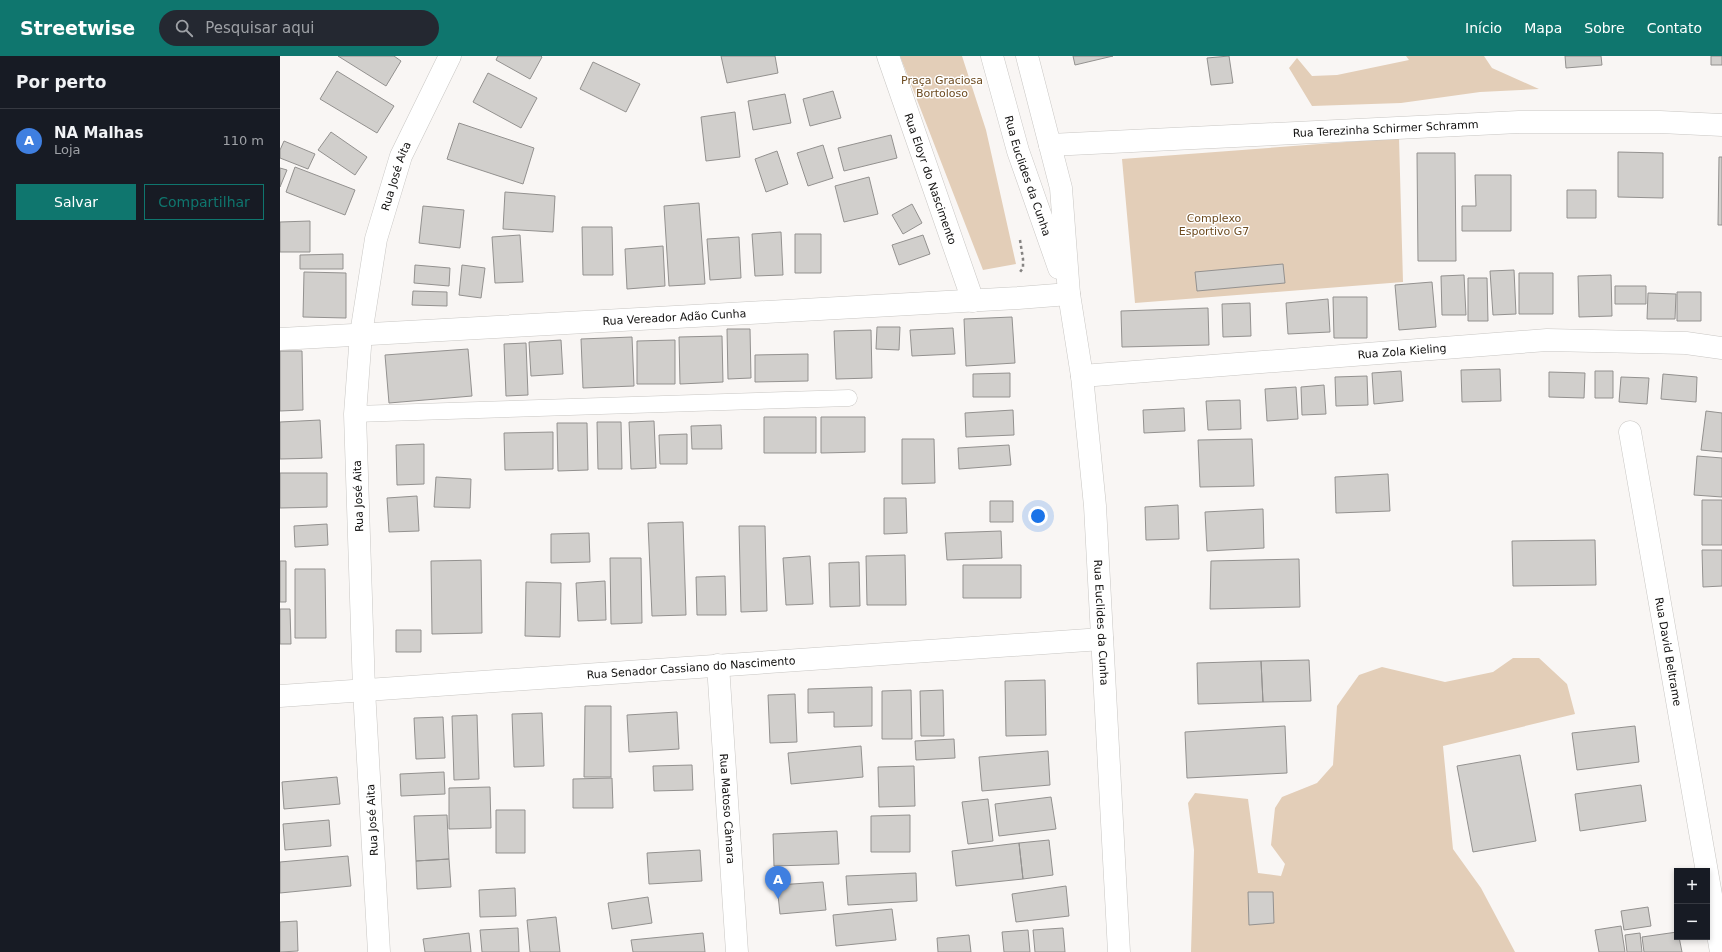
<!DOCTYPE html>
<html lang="pt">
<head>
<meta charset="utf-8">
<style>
	body { margin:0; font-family:"DejaVu Sans",sans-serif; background:#242831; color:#f1f3f6 }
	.controls { position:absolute; right:12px; bottom:12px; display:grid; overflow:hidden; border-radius:0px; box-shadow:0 2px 6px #0003 }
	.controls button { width:36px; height:36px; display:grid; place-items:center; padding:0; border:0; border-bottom:1px solid #363941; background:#171b24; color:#f1f3f6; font:20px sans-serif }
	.you { position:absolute; left:758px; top:460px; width:14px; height:14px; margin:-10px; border:3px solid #fff; border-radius:50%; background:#1a73e8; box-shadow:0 0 0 6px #1a73e833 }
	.badge { display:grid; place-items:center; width:26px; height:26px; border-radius:50%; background:#0f766e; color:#fff; font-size:13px; font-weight:700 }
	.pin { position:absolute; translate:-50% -33px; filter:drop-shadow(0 1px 2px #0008) }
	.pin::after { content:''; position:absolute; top:21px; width:14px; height:12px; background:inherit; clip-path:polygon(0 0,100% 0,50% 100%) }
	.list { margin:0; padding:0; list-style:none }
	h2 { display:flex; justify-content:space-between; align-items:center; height:52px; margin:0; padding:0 16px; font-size:17px }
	h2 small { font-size:13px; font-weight:400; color:#9ea1a6 }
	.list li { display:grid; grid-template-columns:26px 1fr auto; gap:12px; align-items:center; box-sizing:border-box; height:64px; padding:0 16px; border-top:1px solid #363941 }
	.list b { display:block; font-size:15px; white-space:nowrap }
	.list p { margin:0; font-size:13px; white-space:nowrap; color:#9ea1a6 }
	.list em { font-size:13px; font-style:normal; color:#9ea1a6 }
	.actions { display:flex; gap:8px; padding:12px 16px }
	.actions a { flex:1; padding:9px 0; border:1px solid #0f766e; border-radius:0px; text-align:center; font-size:14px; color:#0f766e }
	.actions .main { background:#0f766e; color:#fff }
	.icon { flex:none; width:22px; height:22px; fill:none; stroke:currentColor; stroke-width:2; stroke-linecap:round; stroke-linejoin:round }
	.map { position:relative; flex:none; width:1442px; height:896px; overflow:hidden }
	header { display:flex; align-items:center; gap:24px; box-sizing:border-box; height:56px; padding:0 20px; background:#0f766e; color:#fff }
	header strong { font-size:19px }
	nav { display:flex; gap:22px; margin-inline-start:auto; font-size:14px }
	.search { width:280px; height:36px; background:#242831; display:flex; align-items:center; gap:10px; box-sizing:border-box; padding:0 14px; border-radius:22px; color:#9ea1a6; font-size:15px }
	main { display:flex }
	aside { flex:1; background:#171b24 }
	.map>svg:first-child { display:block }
	.green { fill:#e3ceb8 }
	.building { fill:#d1cfcc; stroke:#93918f }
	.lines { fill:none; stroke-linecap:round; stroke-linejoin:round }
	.service-casing { stroke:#c8c6c3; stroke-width:17 }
	.minor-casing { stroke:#c8c6c3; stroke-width:23 }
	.secondary-casing { stroke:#c8c6c3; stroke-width:23 }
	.path { stroke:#858381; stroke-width:2.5; stroke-dasharray:3 3; stroke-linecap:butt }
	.service { stroke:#fff; stroke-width:16 }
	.minor { stroke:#fff; stroke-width:22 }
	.secondary { stroke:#fff; stroke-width:22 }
	.labels { text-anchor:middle; stroke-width:3; stroke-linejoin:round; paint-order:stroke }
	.park-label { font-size:11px; fill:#6d4b20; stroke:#fff }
	.street-label { font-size:11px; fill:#100f0e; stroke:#fff }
</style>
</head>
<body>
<header>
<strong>Streetwise</strong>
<div class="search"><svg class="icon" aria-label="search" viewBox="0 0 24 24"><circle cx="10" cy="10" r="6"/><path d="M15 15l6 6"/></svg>Pesquisar aqui</div>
<nav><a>Início</a><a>Mapa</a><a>Sobre</a><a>Contato</a></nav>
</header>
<main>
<aside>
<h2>Por perto<small></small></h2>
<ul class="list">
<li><span class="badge" style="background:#3f7fe0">A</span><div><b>NA Malhas</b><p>Loja</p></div><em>110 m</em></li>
</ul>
<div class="actions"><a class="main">Salvar</a><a>Compartilhar</a></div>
</aside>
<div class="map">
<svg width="1442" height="896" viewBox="0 0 1442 896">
	<rect width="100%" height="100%" fill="#f9f6f4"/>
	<!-- green -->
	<path class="green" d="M 620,0 L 682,0 L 706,74 L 736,208 L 703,214 Z
		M 1126,0 L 1204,0 L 1212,12 L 1259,33 L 1200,36 L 1121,47 L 1032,50 L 1009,12 L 1017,2 L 1032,20 L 1057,19 L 1129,4 Z
		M 1119,82 L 1123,226 L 855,247 L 842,103 Z
		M 1233,602 L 1259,602 L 1287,628 L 1295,658 L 1163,690 L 1173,793 L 1201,832 L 1235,896 L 911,896 L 914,794 L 908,747 L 915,737 L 968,743 L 978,817 L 1001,820 L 1005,808 L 991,789 L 995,752 L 1002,741 L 1037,727 L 1053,709 L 1057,650 L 1079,619 L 1102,611 L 1165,626 L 1213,616 Z"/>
	<!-- building -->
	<path class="building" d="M 58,0 L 114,0 L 121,5 L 106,30 Z
		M 218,0 L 261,0 L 262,1 L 250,23 L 216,4 Z
		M 441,0 L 495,0 L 498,17 L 447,27 Z
		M 793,0 L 833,0 L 795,9 Z
		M 949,0 L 953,27 L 931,29 L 927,2 Z
		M 1285,0 L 1321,0 L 1322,9 L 1286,12 Z
		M 1431,0 L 1442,0 L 1442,9 L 1431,9 Z
		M 313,6 L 360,28 L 346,56 L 300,33 Z
		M 57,15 L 114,50 L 97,77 L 40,43 Z
		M 208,17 L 257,42 L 241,72 L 193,46 Z
		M 553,35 L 561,62 L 530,70 L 523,43 Z
		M 505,38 L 511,67 L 473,74 L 468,45 Z
		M 455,56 L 460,101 L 426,105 L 421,61 Z
		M 179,67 L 254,92 L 243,128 L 167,103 Z
		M 51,76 L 87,101 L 75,119 L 38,94 Z
		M 611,79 L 617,102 L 564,115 L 558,92 Z
		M 4,85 L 35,98 L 28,113 L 0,102 L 0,94 Z
		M 543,89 L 553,122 L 528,130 L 517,97 Z
		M 497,95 L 508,128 L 486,136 L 475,103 Z
		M 1338,96 L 1383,97 L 1383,142 L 1338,141 Z
		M 1137,97 L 1175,97 L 1176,205 L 1138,205 Z
		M 1439,101 L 1442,101 L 1442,169 L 1438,169 Z
		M 15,111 L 75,134 L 65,159 L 6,136 Z
		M 0,112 L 7,114 L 0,131 Z
		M 1195,119 L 1231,119 L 1231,175 L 1182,175 L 1182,150 L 1196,150 Z
		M 589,121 L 598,158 L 564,166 L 555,130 Z
		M 1287,134 L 1316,134 L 1316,162 L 1287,162 Z
		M 225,136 L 275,140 L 273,176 L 223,173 Z
		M 419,147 L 425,228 L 389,230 L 384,150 Z
		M 632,148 L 642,167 L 623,178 L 612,159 Z
		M 143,150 L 184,154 L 180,192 L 139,187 Z
		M 30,165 L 30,196 L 0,196 L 0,166 Z
		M 302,171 L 332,171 L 333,219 L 303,219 Z
		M 501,176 L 503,219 L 475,220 L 472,178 Z
		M 515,178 L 541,178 L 541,217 L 515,217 Z
		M 240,179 L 243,226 L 215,227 L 212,181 Z
		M 643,179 L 650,198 L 619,209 L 612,189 Z
		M 459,181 L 461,222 L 430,224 L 427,183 Z
		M 383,190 L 385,230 L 347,233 L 345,193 Z
		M 63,198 L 63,213 L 20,213 L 20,199 Z
		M 1003,208 L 1005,227 L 917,235 L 915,216 Z
		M 135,209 L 170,212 L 169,230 L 134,227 Z
		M 182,209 L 205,212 L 201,242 L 179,239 Z
		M 1234,214 L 1236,258 L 1213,259 L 1210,215 Z
		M 24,216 L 66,217 L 66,262 L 23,261 Z
		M 1239,217 L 1273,217 L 1273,258 L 1239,258 Z
		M 1184,219 L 1186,259 L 1162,259 L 1161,220 Z
		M 1331,219 L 1332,260 L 1299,261 L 1298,220 Z
		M 1188,222 L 1207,222 L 1208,265 L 1188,265 Z
		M 1152,226 L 1156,271 L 1119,274 L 1115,229 Z
		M 1335,230 L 1366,230 L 1366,248 L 1335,248 Z
		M 133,235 L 167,236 L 167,250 L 132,249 Z
		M 1397,236 L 1421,236 L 1421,265 L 1397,265 Z
		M 1368,237 L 1396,238 L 1395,263 L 1367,263 Z
		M 1053,241 L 1087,241 L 1087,282 L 1054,282 Z
		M 1048,243 L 1050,276 L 1008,278 L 1006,247 Z
		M 970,247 L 971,280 L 943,281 L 942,248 Z
		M 928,252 L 929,289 L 842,291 L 841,255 Z
		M 732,261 L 735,307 L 686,310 L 684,263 Z
		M 597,271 L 620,271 L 619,294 L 596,293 Z
		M 673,272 L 675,298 L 632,300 L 630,274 Z
		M 447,273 L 470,273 L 471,322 L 448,323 Z
		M 591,274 L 592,322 L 556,323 L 554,275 Z
		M 442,280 L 443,326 L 400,328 L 399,281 Z
		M 352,281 L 354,330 L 303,332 L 301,283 Z
		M 281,284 L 283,318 L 251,320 L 249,286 Z
		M 395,284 L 395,328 L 357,328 L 357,285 Z
		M 246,287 L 248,339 L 226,340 L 224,288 Z
		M 188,293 L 192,340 L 109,347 L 105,299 Z
		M 0,295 L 22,295 L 23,354 L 0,355 Z
		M 528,298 L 528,325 L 475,326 L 475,299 Z
		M 1220,313 L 1221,345 L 1182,346 L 1181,314 Z
		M 1121,315 L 1123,345 L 1094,348 L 1092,317 Z
		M 1315,315 L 1333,315 L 1333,342 L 1315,342 Z
		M 1269,316 L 1305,317 L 1304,342 L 1269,341 Z
		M 730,317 L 730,341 L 693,341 L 693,318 Z
		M 1383,318 L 1417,321 L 1416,346 L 1381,343 Z
		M 1087,320 L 1088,349 L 1056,350 L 1055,321 Z
		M 1341,321 L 1369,322 L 1367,348 L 1339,346 Z
		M 1044,329 L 1046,358 L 1022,359 L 1021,331 Z
		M 1016,331 L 1018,363 L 987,365 L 985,333 Z
		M 960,344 L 961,373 L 928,374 L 926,345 Z
		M 904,352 L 905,375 L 864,377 L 863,354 Z
		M 733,354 L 734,379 L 686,381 L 685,357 Z
		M 1426,355 L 1442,357 L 1442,396 L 1421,394 Z
		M 484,361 L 536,361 L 536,397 L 484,397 Z
		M 541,361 L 585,361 L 585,396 L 541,397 Z
		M 40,364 L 42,402 L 0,403 L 0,366 Z
		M 374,365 L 376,412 L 351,413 L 349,366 Z
		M 317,366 L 341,366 L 342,413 L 318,413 Z
		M 277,367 L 307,367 L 308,414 L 278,415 Z
		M 441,369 L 442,393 L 412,393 L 411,370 Z
		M 273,376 L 273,413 L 225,414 L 224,377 Z
		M 407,378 L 407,408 L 380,408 L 379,379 Z
		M 622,383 L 654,383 L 655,427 L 622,428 Z
		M 972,383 L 974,430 L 920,431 L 918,384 Z
		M 144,388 L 144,428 L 117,429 L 116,389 Z
		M 729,389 L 731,409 L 679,413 L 678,392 Z
		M 1417,400 L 1442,402 L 1442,441 L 1414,439 Z
		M 0,417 L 47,417 L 47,451 L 0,452 Z
		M 1108,418 L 1110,455 L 1056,457 L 1055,421 Z
		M 156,421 L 191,423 L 190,452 L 154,451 Z
		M 137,440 L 139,475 L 109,476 L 107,442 Z
		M 604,442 L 626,442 L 627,477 L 604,478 Z
		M 1422,444 L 1442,444 L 1442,489 L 1422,489 Z
		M 710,445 L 733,445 L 733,466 L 710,466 Z
		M 898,449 L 899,483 L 866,484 L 865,451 Z
		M 983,453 L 984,492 L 927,495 L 925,456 Z
		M 403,466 L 406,559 L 372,560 L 368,467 Z
		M 47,468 L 48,489 L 15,491 L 14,470 Z
		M 459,470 L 485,470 L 487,555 L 461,556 Z
		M 721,475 L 722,502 L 667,504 L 665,477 Z
		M 309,477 L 310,506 L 271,507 L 271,478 Z
		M 1315,484 L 1316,529 L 1233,530 L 1232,485 Z
		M 1422,494 L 1442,494 L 1442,530 L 1423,531 Z
		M 625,499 L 626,549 L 587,549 L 586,500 Z
		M 530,500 L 533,548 L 506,549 L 503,502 Z
		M 330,502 L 361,502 L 362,567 L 331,568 Z
		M 1019,503 L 1020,551 L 930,553 L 931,505 Z
		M 201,504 L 202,577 L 152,578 L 151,505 Z
		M 0,505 L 6,505 L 6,546 L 0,546 Z
		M 579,506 L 580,550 L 550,551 L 549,507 Z
		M 683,509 L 741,509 L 741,542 L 683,542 Z
		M 15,513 L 45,513 L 46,582 L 15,582 Z
		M 445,520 L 446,559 L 417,559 L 416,521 Z
		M 325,525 L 326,564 L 298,565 L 296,527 Z
		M 246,526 L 281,527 L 280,581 L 245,580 Z
		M 0,553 L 10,553 L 11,588 L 0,588 Z
		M 116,574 L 141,574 L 141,596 L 116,596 Z
		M 1029,604 L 1031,645 L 983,646 L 981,605 Z
		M 981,605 L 983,646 L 918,648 L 917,607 Z
		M 765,624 L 766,679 L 726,680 L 725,625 Z
		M 592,631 L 592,670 L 554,671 L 554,656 L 528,657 L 528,633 Z
		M 631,634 L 632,683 L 602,683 L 602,635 Z
		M 663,634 L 664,680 L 641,680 L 640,635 Z
		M 515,638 L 517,686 L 490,687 L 488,639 Z
		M 305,650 L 331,650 L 331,721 L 304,721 Z
		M 397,656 L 399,693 L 349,696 L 347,659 Z
		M 262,657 L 264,710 L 234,711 L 232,658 Z
		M 197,659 L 199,723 L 174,724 L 172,660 Z
		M 163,661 L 165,702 L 136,703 L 134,662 Z
		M 1005,670 L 1007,717 L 907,722 L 905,676 Z
		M 1355,670 L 1359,706 L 1297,714 L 1292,677 Z
		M 674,683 L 675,702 L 636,704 L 635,685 Z
		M 581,690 L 583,721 L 511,728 L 508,697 Z
		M 768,695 L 770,729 L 702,735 L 699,701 Z
		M 1240,699 L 1256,785 L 1193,796 L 1177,710 Z
		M 412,709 L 413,734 L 374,735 L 373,710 Z
		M 634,710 L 635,750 L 599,751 L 598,711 Z
		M 164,716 L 165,738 L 121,740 L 120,718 Z
		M 57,721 L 60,748 L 4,753 L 2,726 Z
		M 332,722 L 333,752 L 293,752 L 293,723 Z
		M 1361,729 L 1366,765 L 1300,775 L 1295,738 Z
		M 210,731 L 211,772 L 169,773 L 169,732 Z
		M 771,741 L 776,773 L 719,780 L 715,748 Z
		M 708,743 L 713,785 L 688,788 L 682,746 Z
		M 216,754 L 245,754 L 245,797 L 216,797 Z
		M 167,759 L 169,803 L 136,805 L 134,760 Z
		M 630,759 L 630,796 L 591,796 L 591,760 Z
		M 49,764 L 51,790 L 5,794 L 3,768 Z
		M 557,775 L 559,808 L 494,810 L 493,778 Z
		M 769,784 L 773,819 L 743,823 L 739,787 Z
		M 739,787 L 743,823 L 676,830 L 672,795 Z
		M 420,794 L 422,825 L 369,828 L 367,797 Z
		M 68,800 L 71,830 L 0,837 L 0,806 Z
		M 169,803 L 171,831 L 137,833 L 136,805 Z
		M 636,817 L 637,845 L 568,849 L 566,820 Z
		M 543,826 L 546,854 L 500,858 L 497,829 Z
		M 786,830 L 789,860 L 736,866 L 732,838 Z
		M 235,832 L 236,860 L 200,861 L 199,834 Z
		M 968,836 L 993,836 L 994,867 L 969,869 Z
		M 368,841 L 372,867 L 332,873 L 328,847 Z
		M 1368,851 L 1371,870 L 1344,874 L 1341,855 Z
		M 612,853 L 616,884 L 556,890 L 553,859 Z
		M 276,861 L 280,896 L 250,896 L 247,864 Z
		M 17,865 L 18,895 L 0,896 L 0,866 Z
		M 1341,870 L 1345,896 L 1319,896 L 1315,874 Z
		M 238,872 L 239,896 L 202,896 L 200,874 Z
		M 783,872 L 785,896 L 755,896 L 753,874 Z
		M 748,874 L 750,896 L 724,896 L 722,876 Z
		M 1397,876 L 1397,881 L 1399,881 L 1402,896 L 1364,896 L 1362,881 Z
		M 189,877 L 191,896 L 145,896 L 143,883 Z
		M 423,877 L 425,896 L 353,896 L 351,884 Z
		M 1360,877 L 1362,896 L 1347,896 L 1345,879 Z
		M 689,879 L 691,896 L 658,896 L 657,882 Z"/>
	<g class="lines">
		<defs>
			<path id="service" d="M 75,358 L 569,342"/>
			<g id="minor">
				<path id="s1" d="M 608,0 L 693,245"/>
				<path id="s2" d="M 770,89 L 1239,66 L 1380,66 L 1442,69"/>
				<path id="s3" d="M 0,283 L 738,242 L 789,238"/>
				<path id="s4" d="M 802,320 L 1267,284 L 1406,287 L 1442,292"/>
				<path id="s5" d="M 1350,376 L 1441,896"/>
				<path id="s6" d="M 438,609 L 457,896"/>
				<path id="s7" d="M 0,640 L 822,583"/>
				<path id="s8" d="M 99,896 L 84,634 L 75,358 L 81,278 L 96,183 L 121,100 L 170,0"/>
			</g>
			<g id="secondary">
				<path id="s9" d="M 712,0 L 738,95 L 779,212"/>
				<path id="s10" d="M 747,0 L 781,132 L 789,238 L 802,320 L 815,450 L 839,896"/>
			</g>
		</defs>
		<!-- service casing -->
		<use href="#service" class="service-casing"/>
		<!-- minor casing -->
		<use href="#minor" class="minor-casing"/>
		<!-- secondary casing -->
		<use href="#secondary" class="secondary-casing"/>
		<!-- path -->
		<path class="path" d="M 740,184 L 743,203 L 743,212 L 740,216"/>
		<!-- service -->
		<use href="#service" class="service"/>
		<!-- minor -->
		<use href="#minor" class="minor"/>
		<!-- secondary -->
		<use href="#secondary" class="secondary"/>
	</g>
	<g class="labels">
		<!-- park labels -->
		<g class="park-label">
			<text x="662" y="28">Praça Graciosa<tspan x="662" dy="13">Bortoloso</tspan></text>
			<text x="934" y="166">Complexo<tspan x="934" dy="13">Esportivo G7</tspan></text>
		</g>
		<!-- street labels -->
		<g class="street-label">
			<text dy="4" stroke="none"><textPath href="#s2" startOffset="336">Rua Terezinha Schirmer Schramm</textPath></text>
			<text dy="4" stroke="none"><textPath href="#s9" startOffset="125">Rua Euclides da Cunha</textPath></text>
			<text dy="4" stroke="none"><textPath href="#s8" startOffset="781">Rua José Aita</textPath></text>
			<text dy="4" stroke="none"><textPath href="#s1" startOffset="130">Rua Eloyr do Nascimento</textPath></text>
			<text dy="4" stroke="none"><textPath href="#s3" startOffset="395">Rua Vereador Adão Cunha</textPath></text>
			<text dy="4" stroke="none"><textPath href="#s4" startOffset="321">Rua Zola Kieling</textPath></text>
			<text transform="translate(78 440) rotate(-92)" y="4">Rua José Aita</text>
			<text dy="4" stroke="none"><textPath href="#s10" startOffset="573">Rua Euclides da Cunha</textPath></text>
			<text dy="4" stroke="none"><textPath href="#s5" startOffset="223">Rua David Beltrame</textPath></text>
			<text dy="4" stroke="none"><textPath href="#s7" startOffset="412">Rua Senador Cassiano do Nascimento</textPath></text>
			<text dy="4" stroke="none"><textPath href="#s6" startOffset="144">Rua Matoso Câmara</textPath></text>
			<text transform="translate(92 764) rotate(-93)" y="4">Rua José Aita</text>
		</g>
	</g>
</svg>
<div class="controls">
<button>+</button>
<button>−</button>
</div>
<div class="you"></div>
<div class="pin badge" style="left:498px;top:843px;background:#3f7fe0">A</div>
</div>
</main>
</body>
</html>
